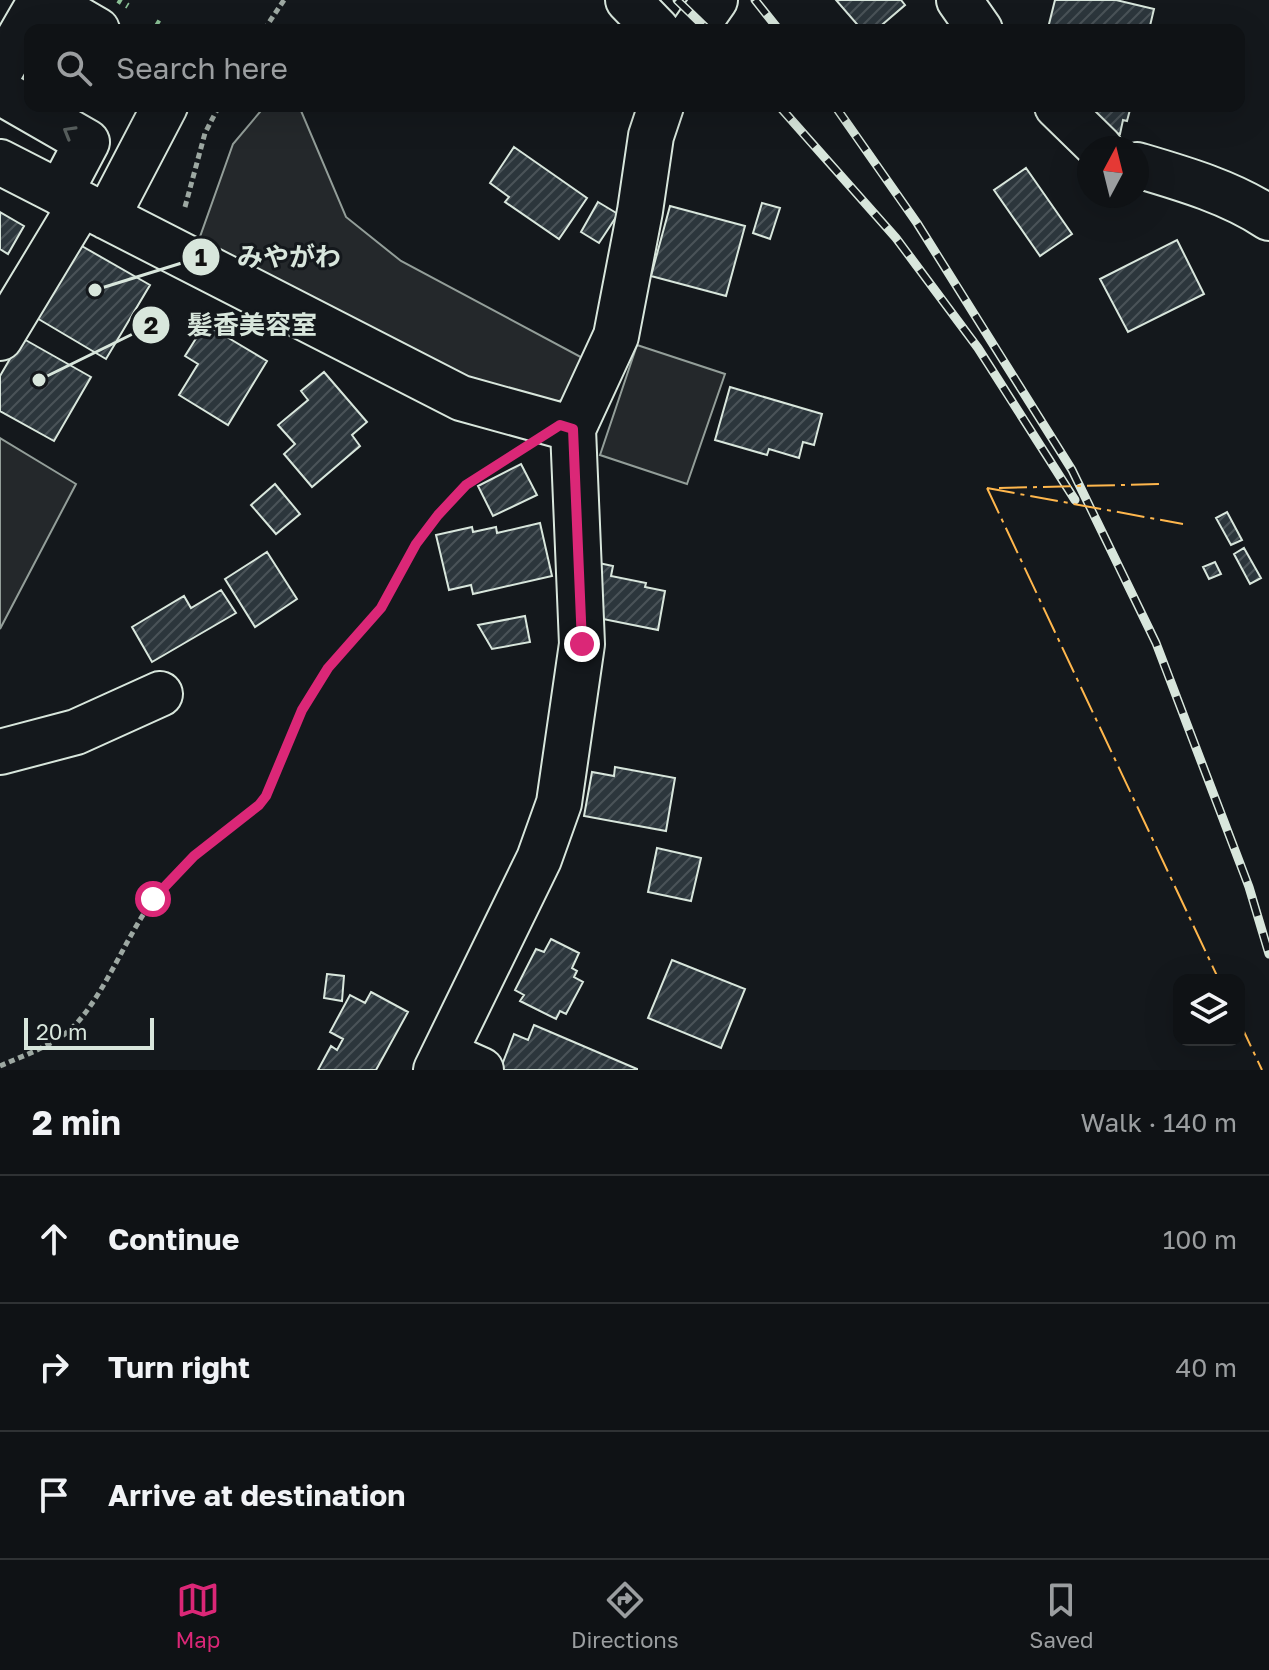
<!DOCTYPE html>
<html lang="en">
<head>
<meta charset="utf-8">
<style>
	body { margin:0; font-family:"Golos Text","Noto Sans JP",sans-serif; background:#181b1e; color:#f1f3f6 }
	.controls { position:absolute; right:24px; bottom:24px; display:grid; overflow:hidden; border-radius:16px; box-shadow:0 8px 32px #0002 }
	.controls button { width:72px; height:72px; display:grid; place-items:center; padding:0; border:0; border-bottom:2px solid #2f3234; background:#0f1215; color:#f1f3f6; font:40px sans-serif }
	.compass { position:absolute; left:1077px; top:136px; width:72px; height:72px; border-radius:50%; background:#0f1215; box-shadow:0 8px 32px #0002; rotate:7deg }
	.scale { position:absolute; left:24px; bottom:20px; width:130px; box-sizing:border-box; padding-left:8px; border:4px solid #d8e6dc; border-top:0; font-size:22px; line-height:28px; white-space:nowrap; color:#d8e6dc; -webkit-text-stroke:6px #14181c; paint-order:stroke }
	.stop { position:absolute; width:24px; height:24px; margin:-18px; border:6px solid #db2777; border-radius:50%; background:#fff }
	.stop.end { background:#db2777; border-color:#fff; box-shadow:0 2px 8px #0008 }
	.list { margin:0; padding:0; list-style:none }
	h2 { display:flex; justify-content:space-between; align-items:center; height:104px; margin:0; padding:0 32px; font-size:34px }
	h2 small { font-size:26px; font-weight:400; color:#9b9ea0 }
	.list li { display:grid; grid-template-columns:52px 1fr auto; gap:24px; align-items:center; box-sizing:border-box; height:128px; padding:0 32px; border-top:2px solid #2f3234 }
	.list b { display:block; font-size:30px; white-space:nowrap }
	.list em { font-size:26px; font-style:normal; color:#9b9ea0 }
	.icon { flex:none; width:44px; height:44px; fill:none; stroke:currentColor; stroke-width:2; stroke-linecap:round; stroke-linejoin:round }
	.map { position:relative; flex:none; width:1269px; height:1070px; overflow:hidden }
	.search { position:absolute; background:#0f1215; box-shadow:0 8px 32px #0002; left:24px; right:24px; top:24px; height:88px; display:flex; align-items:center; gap:20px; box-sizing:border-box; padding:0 28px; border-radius:16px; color:#9b9ea0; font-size:30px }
	.sheet { height:488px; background:#0f1215 }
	nav { display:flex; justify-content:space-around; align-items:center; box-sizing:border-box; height:112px; border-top:2px solid #2f3234; background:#0f1215; font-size:22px; color:#9b9ea0 }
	nav a { display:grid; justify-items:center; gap:4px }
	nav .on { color:#db2777 }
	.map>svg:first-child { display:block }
	.parking { fill:#24282b; stroke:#939e99; stroke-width:2 }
	.building { fill:url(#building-hatch); stroke:#d8e6dc; stroke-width:2 }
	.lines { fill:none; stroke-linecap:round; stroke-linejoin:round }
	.minor-casing { stroke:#d8e6dc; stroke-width:48 }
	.path { stroke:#9da8a2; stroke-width:5; stroke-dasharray:6 4; stroke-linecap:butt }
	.minor { stroke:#14181c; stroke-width:44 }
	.rail-casing { stroke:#d8e6dc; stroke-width:9 }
	.rail { stroke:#14181c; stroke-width:6; stroke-dasharray:18; stroke-linecap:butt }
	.hedge { stroke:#8ac095; stroke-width:6; stroke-dasharray:4 6; stroke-linecap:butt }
	.power { stroke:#ffb74d; stroke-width:2; stroke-dasharray:28 6 4 6; stroke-linecap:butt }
	.oneway { stroke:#59605f }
	.route { stroke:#db2777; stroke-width:10 }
	.leader { fill:none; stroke:#d8e6dc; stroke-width:3 }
	.callout-dot { fill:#d8e6dc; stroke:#14181c; stroke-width:3 }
	.mark-label { font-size:24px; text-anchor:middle; font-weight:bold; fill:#111 }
	.callout-label { font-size:26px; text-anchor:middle; font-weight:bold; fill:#d8e6dc; stroke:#14181c; stroke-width:6; stroke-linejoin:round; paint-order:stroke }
</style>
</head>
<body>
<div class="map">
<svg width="1269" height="1070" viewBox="0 0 1269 1070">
	<defs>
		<pattern id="building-hatch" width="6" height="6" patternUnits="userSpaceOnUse" patternTransform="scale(2)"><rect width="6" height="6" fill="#2c363c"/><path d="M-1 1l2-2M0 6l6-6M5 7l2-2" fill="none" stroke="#4a5358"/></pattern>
	</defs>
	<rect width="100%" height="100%" fill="#14181c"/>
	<!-- parking -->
	<path class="parking" d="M 265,106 L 299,106 L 346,217 L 401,261 L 592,363 L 579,395 L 545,405 L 490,389 L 196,248 L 233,144 Z
		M 637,345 L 725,374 L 687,484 L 600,455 Z
		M 0,438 L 76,484 L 0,629 Z"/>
	<!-- building -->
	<path class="building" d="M 836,0 L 901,0 L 905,5 L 876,30 L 862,30 Z
		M 1055,0 L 1116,0 L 1154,9 L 1149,30 L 1056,30 L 1048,28 Z
		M 1076,106 L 1131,106 L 1127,121 L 1123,120 L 1120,134 L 1081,125 Z
		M 514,147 L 587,198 L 559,239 L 505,202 L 509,197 L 490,183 Z
		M 1026,168 L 1072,234 L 1040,256 L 994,190 Z
		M 598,202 L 618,214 L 599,243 L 581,232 Z
		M 762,203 L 780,208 L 770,239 L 753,233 Z
		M 670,206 L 745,226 L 726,296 L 651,276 Z
		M 0,212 L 24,226 L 8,254 L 0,249 Z
		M 1177,240 L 1204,294 L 1128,332 L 1100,279 Z
		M 73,241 L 150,285 L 106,359 L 30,314 Z
		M 205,324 L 267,361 L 228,425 L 179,395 L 198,364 L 185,356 Z
		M 22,338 L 91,377 L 54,441 L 0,411 L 0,376 Z
		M 324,372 L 367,422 L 352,435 L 360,446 L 312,487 L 284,454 L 295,444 L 278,425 L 308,400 L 301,391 Z
		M 730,387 L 822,414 L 814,445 L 803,442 L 799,458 L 769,449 L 767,455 L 715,440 Z
		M 521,464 L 537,495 L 493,516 L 478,486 Z
		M 275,484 L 300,514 L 276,534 L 251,505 Z
		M 1227,512 L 1242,540 L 1231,545 L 1216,518 Z
		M 540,523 L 552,576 L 473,594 L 471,585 L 449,590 L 436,535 L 472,527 L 473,532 L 496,527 L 497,533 Z
		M 1244,548 L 1261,578 L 1250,584 L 1234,554 Z
		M 267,552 L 297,599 L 255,627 L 225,579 Z
		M 594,562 L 613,566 L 611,576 L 646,583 L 645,587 L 665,591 L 658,630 L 588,616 Z
		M 1215,562 L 1221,574 L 1209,579 L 1203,567 Z
		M 221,590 L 236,613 L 152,662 L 132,627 L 184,596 L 191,608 Z
		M 525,616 L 530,642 L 492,649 L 478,625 Z
		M 615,767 L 675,778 L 666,831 L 584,816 L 592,772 L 614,776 Z
		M 657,848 L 701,858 L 691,901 L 648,892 Z
		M 551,939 L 579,953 L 572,968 L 577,971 L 574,977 L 583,982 L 566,1014 L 560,1011 L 556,1019 L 520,1001 L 524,995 L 515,990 L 536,949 L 544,952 Z
		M 672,960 L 745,989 L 721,1048 L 648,1018 Z
		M 327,974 L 344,976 L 342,1001 L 324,998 Z
		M 371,992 L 408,1012 L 376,1070 L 318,1070 L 331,1046 L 337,1050 L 343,1039 L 330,1032 L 350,995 L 365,1003 Z
		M 534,1025 L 637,1069 L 637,1070 L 500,1070 L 514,1034 L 528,1040 Z"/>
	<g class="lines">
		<defs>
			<path id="minor" d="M 45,0 L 97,30
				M 628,0 L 657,30
				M 959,0 L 980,30
				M 694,30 L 715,0
				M 0,71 L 41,0
				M 0,92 L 87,142 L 60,193
				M 1057,106 L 1100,148
				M 0,162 L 461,398 L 573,429
				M 1137,165 C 1181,178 1230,192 1269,218
				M 107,217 L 165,106
				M 0,338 L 81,204
				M 0,752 L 76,732 L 160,694
				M 445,1054 L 481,1070
				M 436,1070 L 539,859 L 559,803 L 582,644 L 573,429 L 616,336 L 640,211 L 651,136 L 661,106"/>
		</defs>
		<!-- minor casing -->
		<use href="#minor" class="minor-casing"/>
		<!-- path -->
		<path class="path" d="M 264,30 L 284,0
			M 185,207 L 205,133 L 219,106
			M 0,1066 C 22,1056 47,1048 66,1033 C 100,1007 126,935 154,899 C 182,862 222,834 259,805 L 266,796 L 302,710 L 328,668 L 381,608 L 416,544 L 466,485 L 508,457"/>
		<!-- minor -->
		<use href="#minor" class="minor"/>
		<defs>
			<path id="rail" d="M 677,0 L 708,30
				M 755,0 L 779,30
				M 779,106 L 896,238 L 978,348 L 1075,500
				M 835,106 L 917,223 L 1072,470 L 1156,643 L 1249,887 L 1269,954"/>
		</defs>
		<!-- rail casing -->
		<use href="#rail" class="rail-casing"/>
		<!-- rail -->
		<use href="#rail" class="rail"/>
		<!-- hedge -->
		<path class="hedge" d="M 118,0 L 128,6
			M 156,22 L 170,30"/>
		<!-- power -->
		<path class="power" d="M 987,488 L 1219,980
			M 987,488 L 1183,524
			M 999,488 L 1162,484
			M 1239,1021 L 1262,1070"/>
	</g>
	<!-- one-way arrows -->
	<defs><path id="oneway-chevron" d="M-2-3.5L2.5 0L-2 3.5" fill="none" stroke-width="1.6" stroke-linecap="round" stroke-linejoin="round" transform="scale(2)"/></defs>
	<use class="oneway" href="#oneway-chevron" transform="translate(69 132) rotate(-150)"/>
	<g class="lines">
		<!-- route -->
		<path class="route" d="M 153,899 L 194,856 L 259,805 L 266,796 L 302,710 L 328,668 L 381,608 L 416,544 L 438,515 L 466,485 L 560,425 L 573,429 L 582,644"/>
	</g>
	<!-- callouts -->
	<path class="leader" d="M95 290L201 257M39 380L151 325"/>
	<g class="callout-dot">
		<circle cx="95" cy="290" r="8"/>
		<circle cx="39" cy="380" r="8"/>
		<circle cx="201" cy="257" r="20"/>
		<circle cx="151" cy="325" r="20"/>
	</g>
	<g class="mark-label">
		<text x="201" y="266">1</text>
		<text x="151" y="334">2</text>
	</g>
	<g class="callout-label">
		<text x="289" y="266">みやがわ</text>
		<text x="252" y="334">髪香美容室</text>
	</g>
</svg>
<div class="controls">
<button><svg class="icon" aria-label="layers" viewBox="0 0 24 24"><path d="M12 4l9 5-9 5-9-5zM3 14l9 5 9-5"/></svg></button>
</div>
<svg class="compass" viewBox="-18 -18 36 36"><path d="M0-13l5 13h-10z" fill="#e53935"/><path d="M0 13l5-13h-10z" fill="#9b9ea0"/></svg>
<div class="scale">20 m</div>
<div class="stop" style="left:153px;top:899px"></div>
<div class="stop end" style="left:582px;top:644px"></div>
<div class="search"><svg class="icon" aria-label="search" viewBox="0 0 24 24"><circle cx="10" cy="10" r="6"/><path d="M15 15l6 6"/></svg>Search here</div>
</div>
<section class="sheet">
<h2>2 min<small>Walk · 140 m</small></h2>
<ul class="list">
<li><svg class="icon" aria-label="ahead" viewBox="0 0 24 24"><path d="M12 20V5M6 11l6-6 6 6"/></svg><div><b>Continue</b></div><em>100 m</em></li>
<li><svg class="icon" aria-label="right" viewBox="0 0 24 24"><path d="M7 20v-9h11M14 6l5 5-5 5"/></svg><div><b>Turn right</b></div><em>40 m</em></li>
<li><svg class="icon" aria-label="arrive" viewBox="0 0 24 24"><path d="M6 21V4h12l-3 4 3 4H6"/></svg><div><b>Arrive at destination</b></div></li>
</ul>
</section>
<nav>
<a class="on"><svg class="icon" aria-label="map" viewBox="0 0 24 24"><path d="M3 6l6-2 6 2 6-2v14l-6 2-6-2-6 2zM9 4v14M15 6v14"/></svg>Map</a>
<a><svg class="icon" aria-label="directions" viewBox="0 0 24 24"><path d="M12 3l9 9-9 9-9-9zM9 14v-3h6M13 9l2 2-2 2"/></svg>Directions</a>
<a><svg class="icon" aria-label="saved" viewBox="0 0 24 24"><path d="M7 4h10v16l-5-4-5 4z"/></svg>Saved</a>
</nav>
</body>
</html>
